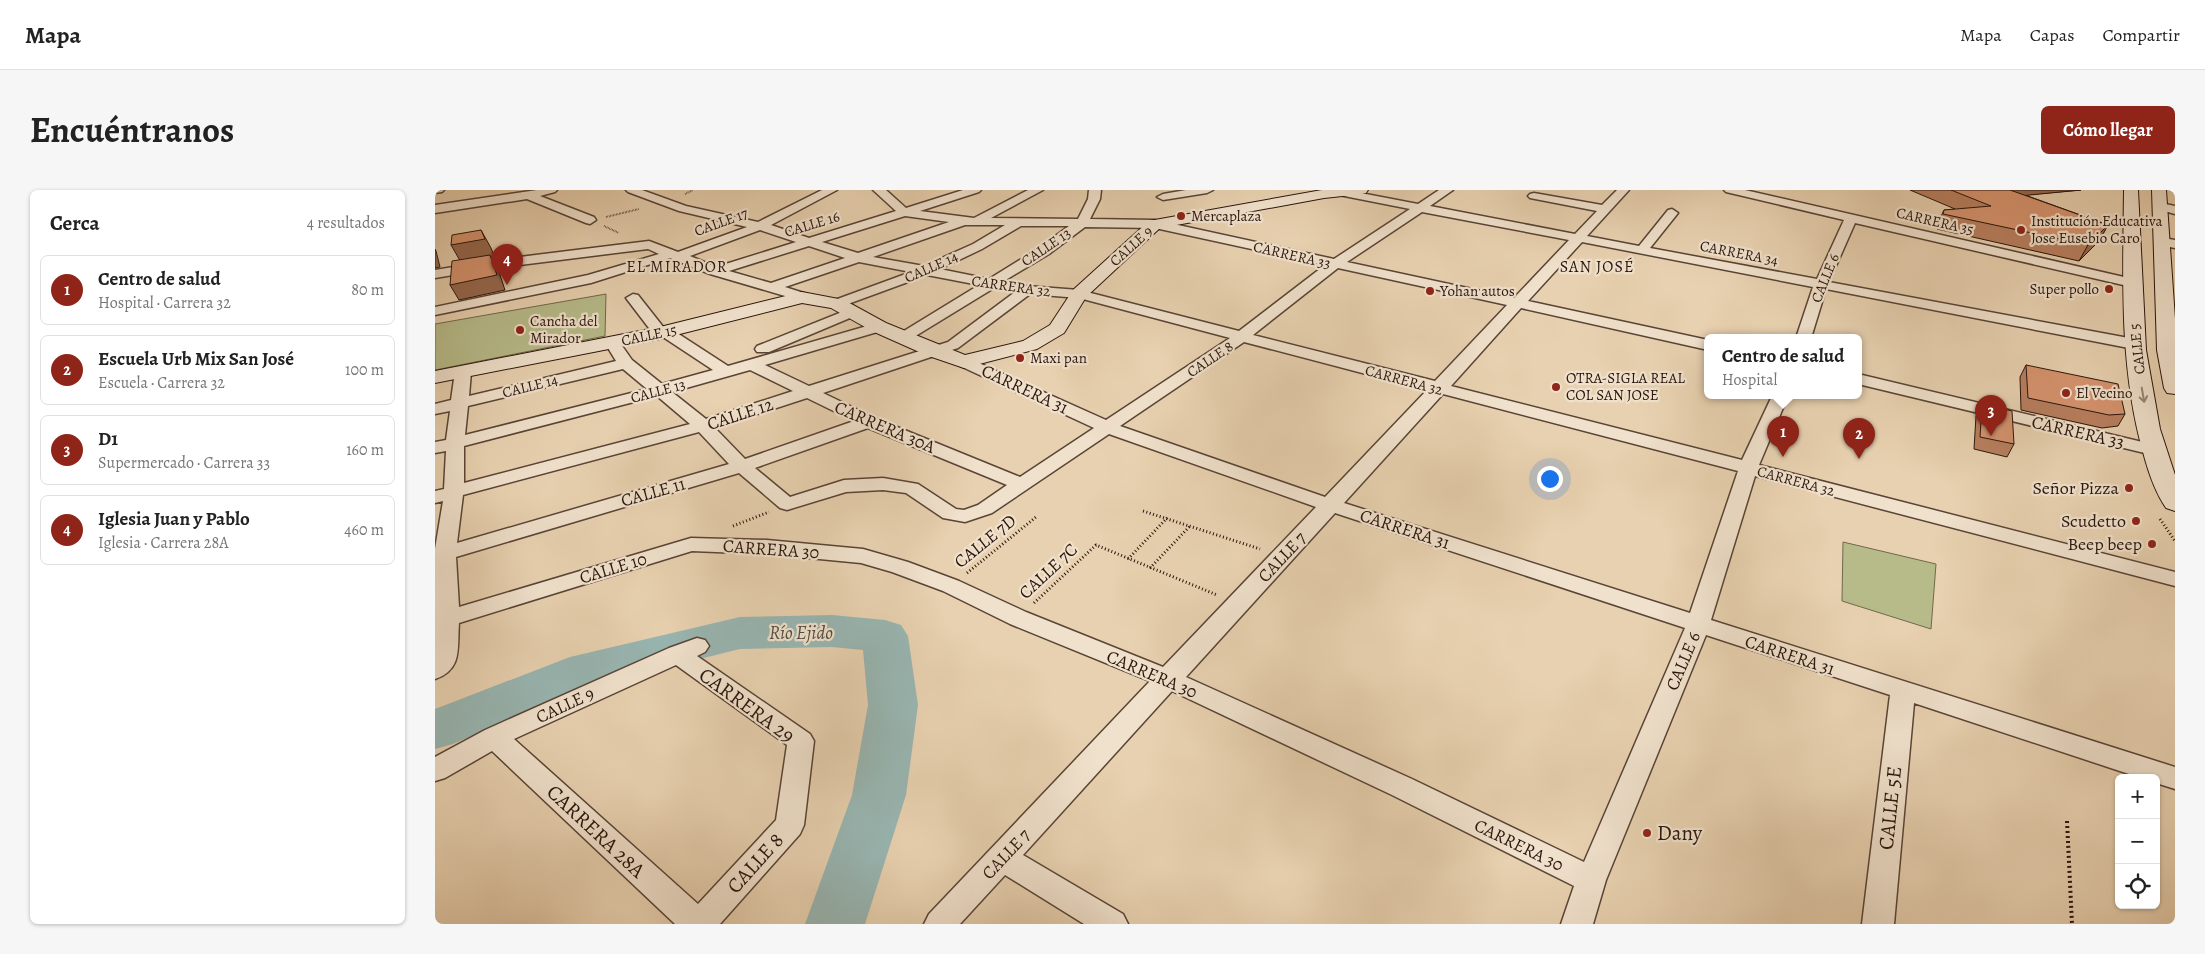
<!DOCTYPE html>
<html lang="es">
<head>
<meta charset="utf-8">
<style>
	body { margin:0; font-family:Alegreya,serif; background:#f6f6f6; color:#222 }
	.controls { position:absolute; right:15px; bottom:15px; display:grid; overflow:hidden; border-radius:8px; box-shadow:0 1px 4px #0004 }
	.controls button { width:45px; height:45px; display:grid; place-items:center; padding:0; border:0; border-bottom:1px solid #e0e0e0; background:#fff; color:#222; font:25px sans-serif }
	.you { position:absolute; left:1114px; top:288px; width:18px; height:18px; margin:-12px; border:4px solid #fff; border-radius:50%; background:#1a73e8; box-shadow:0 0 0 8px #1a73e833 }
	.badge { display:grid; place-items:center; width:32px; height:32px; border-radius:50%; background:#8f2418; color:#fff; font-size:16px; font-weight:700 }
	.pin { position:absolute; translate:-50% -41px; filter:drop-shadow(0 1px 2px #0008) }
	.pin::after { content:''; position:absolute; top:26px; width:18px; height:15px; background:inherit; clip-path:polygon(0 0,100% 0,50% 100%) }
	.popup { position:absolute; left:1269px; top:144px; width:158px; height:65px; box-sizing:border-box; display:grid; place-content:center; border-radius:8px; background:#fff; filter:drop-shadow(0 1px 4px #0005); font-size:16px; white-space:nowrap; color:#767676 }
	.popup b { font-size:19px; color:#222 }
	.popup::after { content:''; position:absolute; left:50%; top:100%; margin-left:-10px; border:10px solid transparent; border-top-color:#fff }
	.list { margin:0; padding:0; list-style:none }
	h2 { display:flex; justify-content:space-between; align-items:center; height:65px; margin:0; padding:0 20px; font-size:21px }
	h2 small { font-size:16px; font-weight:400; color:#767676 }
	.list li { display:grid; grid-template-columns:32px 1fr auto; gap:15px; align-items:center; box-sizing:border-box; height:70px; margin:0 10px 10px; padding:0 10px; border:1px solid #e0e0e0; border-radius:8px }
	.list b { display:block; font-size:19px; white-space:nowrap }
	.list p { margin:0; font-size:16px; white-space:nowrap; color:#767676 }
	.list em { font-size:16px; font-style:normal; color:#767676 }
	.icon { flex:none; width:28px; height:28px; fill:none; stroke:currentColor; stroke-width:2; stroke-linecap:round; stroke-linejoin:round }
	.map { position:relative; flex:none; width:1740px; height:734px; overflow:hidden; border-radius:8px }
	header { display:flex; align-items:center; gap:30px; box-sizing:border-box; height:70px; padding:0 25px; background:#fff; border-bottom:1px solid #e0e0e0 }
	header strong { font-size:24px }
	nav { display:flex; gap:28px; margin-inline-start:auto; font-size:18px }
	.intro { display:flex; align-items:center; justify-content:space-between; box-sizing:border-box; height:120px; padding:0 30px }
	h1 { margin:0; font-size:35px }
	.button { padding:12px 22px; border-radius:8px; background:#8f2418; color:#fff; font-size:18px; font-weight:700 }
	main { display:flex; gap:30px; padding:0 30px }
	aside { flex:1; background:#fff; border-radius:8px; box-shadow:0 1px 4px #0004 }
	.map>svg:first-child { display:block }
	.green { fill:#b7bb8a; stroke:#70684c }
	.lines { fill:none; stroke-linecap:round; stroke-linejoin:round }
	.river { fill:#98b6b2; fill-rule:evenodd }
	.street-casing { stroke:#594436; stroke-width:3 }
	.secondary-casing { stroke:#29150d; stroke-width:2 }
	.path-far2 { stroke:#29150d; stroke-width:2; stroke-dasharray:0.5 1; stroke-linecap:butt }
	.path-far1 { stroke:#29150d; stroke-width:3; stroke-dasharray:1 2.5; stroke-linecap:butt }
	.path { stroke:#29150d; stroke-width:4; stroke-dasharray:2 3; stroke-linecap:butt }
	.street { fill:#f0e1cc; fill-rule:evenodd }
	.secondary { fill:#f0e1cc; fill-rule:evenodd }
	.wall { fill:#b87f5f; stroke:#29150d }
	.shaded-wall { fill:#96684e; stroke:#29150d }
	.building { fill:#d6946f; stroke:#29150d }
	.oneway { stroke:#968576 }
	.poi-dot { fill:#8f2418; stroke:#f0e1cc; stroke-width:2 }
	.labels { text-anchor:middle; stroke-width:4.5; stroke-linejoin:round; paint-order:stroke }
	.far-poi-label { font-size:15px; fill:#29150d; stroke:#f0e1cc; text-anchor:start }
	.far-street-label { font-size:15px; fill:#29150d; stroke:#f0e1cc }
	.far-neighbourhood-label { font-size:16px; letter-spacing:1px; fill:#29150d; stroke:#f0e1cc }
	.street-label { font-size:18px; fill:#29150d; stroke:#f0e1cc }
	.poi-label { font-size:18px; fill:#29150d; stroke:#f0e1cc; text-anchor:end }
	.water-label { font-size:19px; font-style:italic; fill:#504d47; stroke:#f0e1cc }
	.near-street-label { font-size:21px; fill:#29150d; stroke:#f0e1cc }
	.near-poi-label { font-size:21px; fill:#29150d; stroke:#f0e1cc; text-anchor:start }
</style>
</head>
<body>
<header>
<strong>Mapa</strong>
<nav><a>Mapa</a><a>Capas</a><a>Compartir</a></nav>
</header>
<div class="intro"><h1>Encuéntranos</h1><a class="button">Cómo llegar</a></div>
<main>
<aside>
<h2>Cerca<small>4 resultados</small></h2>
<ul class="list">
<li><span class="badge">1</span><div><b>Centro de salud</b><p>Hospital · Carrera 32</p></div><em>80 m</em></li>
<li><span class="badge">2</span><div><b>Escuela Urb Mix San José</b><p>Escuela · Carrera 32</p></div><em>100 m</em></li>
<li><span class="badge">3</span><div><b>D1</b><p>Supermercado · Carrera 33</p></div><em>160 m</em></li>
<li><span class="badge">4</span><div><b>Iglesia Juan y Pablo</b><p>Iglesia · Carrera 28A</p></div><em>460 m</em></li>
</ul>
</aside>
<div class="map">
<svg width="1740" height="734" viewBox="0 0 1740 734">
	<rect width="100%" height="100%" fill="#e8d1b0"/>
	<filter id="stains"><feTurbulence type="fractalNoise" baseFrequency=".004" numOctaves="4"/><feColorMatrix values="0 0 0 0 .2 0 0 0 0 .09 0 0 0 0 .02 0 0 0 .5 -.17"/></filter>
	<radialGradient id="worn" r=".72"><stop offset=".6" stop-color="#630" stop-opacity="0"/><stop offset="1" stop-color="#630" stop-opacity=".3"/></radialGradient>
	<!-- green -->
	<path class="green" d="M 171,104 L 170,146 L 0,180 L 0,134 Z
		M 1408,352 L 1501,374 L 1496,439 L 1407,411 Z"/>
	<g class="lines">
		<!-- river -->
		<path class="river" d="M 397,425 L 450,430 L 466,435 L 473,446 L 483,515 L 471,605 L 430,734 L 370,734 L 417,605 L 433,515 L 428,460 L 397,457 L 305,459 L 147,498 L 18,554 L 0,559 L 0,519 L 135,467 L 305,427 Z"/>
		<defs>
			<path id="street" d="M 0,0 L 9,0 L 7,2 L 0,3 Z
				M 102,0 L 122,0 L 120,2 L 105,6 L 159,27 L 161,30 L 155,34 L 151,33 L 92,9 L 0,23 L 0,15 Z
				M 191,0 L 207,0 L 251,16 L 323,32 L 387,0 L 402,0 L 336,35 L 374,48 L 461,21 L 438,0 L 451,0 L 471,18 L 528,0 L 546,0 L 544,2 L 485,21 L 539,28 L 593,0 L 608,0 L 556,28 L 643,29 L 653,9 L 654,0 L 666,0 L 665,9 L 655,29 L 720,30 L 899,69 L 975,19 L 899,4 L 899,0 L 910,0 L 983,14 L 1004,0 L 1018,0 L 995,16 L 1140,44 L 1162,21 L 1095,8 L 1093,6 L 1095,4 L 1099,3 L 1167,15 L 1182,0 L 1194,0 L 1152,46 L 1204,56 L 1233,20 L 1237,19 L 1243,23 L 1215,58 L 1382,89 L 1409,30 L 1291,2 L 1289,0 L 1310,0 L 1702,90 L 1704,93 L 1697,97 L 1420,33 L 1394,92 L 1699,149 L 1704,151 L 1707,154 L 1704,157 L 1699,159 L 1391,99 L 1376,148 L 1361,148 L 1378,97 L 1147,52 L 1093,111 L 1273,150 L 1273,160 L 1086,118 L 1016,196 L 1307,270 L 1337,206 L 1353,206 L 1324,275 L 1740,382 L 1740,396 L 1320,286 L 1276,430 L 1740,577 L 1740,599 L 1721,593 L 1721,588 L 1706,588 L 1479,513 L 1459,734 L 1427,734 L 1455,505 L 1271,445 L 1171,690 L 1158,734 L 1126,734 L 1139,696 L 957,605 L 737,501 L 588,665 L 688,724 L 693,734 L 649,734 L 570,685 L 525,734 L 489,734 L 494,724 L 715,491 L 575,434 L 508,401 L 457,382 L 426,373 L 332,364 L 257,361 L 24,433 C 22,457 28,480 0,489 L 0,359 L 8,311 L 0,313 L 0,301 L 9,299 L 11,261 L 0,263 L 0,252 L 11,250 L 15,221 L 0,224 L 0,214 L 16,210 L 20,182 L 22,179 L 34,179 L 36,182 L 34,206 L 181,171 L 170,153 L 173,150 L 183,150 L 197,170 L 227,194 L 278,180 L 228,147 L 220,146 L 191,108 L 198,104 L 203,105 L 229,138 L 236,139 L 293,176 L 439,134 L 449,134 L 451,137 L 449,140 L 330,175 L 374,196 L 513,152 L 580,102 L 559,98 L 474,150 L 464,150 L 461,147 L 464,144 L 544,95 L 492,85 L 402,118 L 397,117 L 395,114 L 397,111 L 476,82 L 424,72 L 350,97 L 372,104 L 374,107 L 367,111 L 275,84 L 235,68 L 156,93 L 0,125 L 0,117 L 153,85 L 224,64 L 213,59 L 60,78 L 0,88 L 0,80 L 60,70 L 214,51 L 243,62 L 312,37 L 244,21 L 193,2 ZM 987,22 L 1134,50 L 1079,108 L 912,72 ZM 470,26 L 514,32 L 423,63 L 387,52 ZM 530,35 L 570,35 L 538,54 L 489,76 L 438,67 ZM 586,36 L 634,36 L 604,58 L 554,89 L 505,79 L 547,59 ZM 650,37 L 720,38 L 890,75 L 804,141 L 644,100 L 592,96 L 569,91 L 614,64 ZM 325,40 L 361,52 L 281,77 L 255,66 ZM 374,56 L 410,68 L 336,93 L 294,81 ZM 903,78 L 1072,115 L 1000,191 L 818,145 ZM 595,104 L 644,108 L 795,148 L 671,230 L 535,169 L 523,169 L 521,172 L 523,175 L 659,238 L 585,287 L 440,228 L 388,203 L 523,158 ZM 809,152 L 992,200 L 890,307 L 685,236 ZM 188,179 L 212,199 L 30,245 L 33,216 ZM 315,180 L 358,201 L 271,229 L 237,202 ZM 1008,204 L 1303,281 L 1255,423 L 909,313 ZM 222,206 L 255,234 L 29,293 L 29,256 ZM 372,208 L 419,231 L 310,269 L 280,238 ZM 433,238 L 572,295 L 543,315 L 529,320 L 521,319 L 483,294 L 448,288 L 409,290 L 355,307 L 320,278 ZM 264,242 L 294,274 L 22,353 L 28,305 ZM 674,244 L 881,317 L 728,477 L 591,422 L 524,391 L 473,372 L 428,359 L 332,350 L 256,348 L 24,417 L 21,367 L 304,283 L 345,318 L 352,320 L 411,302 L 448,300 L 471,303 L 508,328 L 530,332 L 557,323 ZM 900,323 L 1250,438 L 1149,672 L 977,589 L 751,487 Z
				M 751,0 L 778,0 L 772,3 L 728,10 L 722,7 L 728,4 Z
				M 1726,13 L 1740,16 L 1740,24 L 1722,19 L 1720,17 Z
				M 1728,48 L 1740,50 L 1740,58 L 1724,55 L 1722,52 Z
				M 417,118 L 422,119 L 424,122 L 422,125 L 334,162 L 322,162 L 320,159 L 322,156 Z
				M 1423,184 L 1724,256 L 1727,260 L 1724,264 L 1718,265 L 1423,194 Z
				M 262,448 L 270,450 L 274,456 L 270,462 L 262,466 L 375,544 L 379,551 L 369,635 L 365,644 L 285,734 L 240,734 L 57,561 L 10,588 L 0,591 L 0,567 L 50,540 L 234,458 ZM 241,475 L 352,555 L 341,630 L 263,714 L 79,549 Z"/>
			<path id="secondary" d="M 887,0 L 933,0 L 931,3 L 926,4 L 889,8 L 725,38 L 651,107 L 629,143 L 602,159 L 529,178 L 491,165 L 437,141 L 396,118 L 367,113 L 225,149 L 0,193 L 0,181 L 225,137 L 367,102 L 409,110 L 451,133 L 530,165 L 588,151 L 615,135 L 638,100 L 714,31 Z
				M 1689,0 L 1703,0 L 1711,160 L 1725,239 L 1740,285 L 1740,321 L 1731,318 C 1720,302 1713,281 1708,262 C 1684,177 1688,88 1689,0 Z
				M 1717,0 L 1731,0 L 1740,129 L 1740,204 L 1732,203 L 1729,198 L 1722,160 Z"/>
		</defs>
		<!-- street casing -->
		<use href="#street" class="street-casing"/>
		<!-- secondary casing -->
		<use href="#secondary" class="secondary-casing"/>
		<!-- path-far2 -->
		<path class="path-far2" d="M 250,4 L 258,0
			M 171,27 L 204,19
			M 169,36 L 184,43"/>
		<!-- path-far1 -->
		<path class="path-far1" d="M 708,321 L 825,359
			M 1725,329 L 1740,351
			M 298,336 L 334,322
			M 693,369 L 733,327
			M 715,378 L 756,335
			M 532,383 L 601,327
			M 599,413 L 661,355 L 782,405"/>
		<!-- path -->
		<path class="path" d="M 1632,631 L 1637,734"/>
		<!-- street -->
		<use href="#street" class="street"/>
		<!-- secondary -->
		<use href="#secondary" class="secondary"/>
	</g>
	<!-- wall -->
	<path class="wall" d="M 1475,0 L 1646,0 L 1590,5 L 1673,35 L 1664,51 L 1644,71 L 1502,39 L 1502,35 L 1509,20 L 1520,19 Z
		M 1591,175 L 1690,224 L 1683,236 L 1667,238 L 1586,220 L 1585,187 Z
		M 1547,214 L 1579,254 L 1572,267 L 1539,259 L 1541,226 Z"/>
	<!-- shaded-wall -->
	<path class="shaded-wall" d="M 1557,0 L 1646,0 L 1554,9 Z
		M 1673,35 L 1664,51 L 1644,71 L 1653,55 Z
		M 46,40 L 56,58 L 60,68 L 57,69 L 63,79 L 70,100 L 24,110 L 15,95 L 27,74 L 16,55 Z
		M 0,59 L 1,61 L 5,77 L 0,78 Z"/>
	<!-- building -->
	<path class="building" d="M 1516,0 L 1575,0 L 1673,35 L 1653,55 L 1508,24 L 1509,20 L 1556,16 Z
		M 46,40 L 50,49 L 16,55 L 17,45 Z
		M 55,65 L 62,85 L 15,95 L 17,71 Z
		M 1591,175 L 1683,194 L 1690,224 L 1674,225 L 1593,208 Z
		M 1547,214 L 1577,221 L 1579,254 L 1545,247 Z"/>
	<!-- one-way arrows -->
	<defs><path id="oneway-shaft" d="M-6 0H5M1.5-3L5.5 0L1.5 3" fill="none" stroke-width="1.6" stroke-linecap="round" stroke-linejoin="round" transform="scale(1.25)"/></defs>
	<use class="oneway" href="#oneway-shaft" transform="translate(1708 205) rotate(80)"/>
	<!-- markers -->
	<g class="poi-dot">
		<circle cx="746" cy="26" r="5"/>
		<circle cx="1586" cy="40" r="5"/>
		<circle cx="1674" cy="99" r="5"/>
		<circle cx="995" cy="101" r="5"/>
		<circle cx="85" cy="140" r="5"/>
		<circle cx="585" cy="168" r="5"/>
		<circle cx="1121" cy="197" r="5"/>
		<circle cx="1631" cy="203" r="5"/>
		<circle cx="1694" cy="298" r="5"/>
		<circle cx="1701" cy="331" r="5"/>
		<circle cx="1717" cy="354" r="5"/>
		<circle cx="1212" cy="643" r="5"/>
	</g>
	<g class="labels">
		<!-- far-poi labels -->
		<g class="far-poi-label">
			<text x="756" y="31">Mercaplaza</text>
			<text x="1596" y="36">Institución Educativa<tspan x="1596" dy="17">Jose Eusebio Caro</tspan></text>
			<text x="1664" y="104" text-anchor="end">Super pollo</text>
			<text x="1005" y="106">Yohan autos</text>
			<text x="95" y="136">Cancha del<tspan x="95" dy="17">Mirador</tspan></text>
			<text x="595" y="173">Maxi pan</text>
			<text x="1131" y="193">OTRA-SIGLA REAL<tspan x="1131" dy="17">COL SAN JOSE</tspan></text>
			<text x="1641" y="208">El Vecino</text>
		</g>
		<!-- far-street labels -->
		<g class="far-street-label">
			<text transform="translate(1500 31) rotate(13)" y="5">CARRERA 35</text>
			<text transform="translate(286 32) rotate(-20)" y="5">CALLE 17</text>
			<text transform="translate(377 34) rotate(-17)" y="5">CALLE 16</text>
			<text transform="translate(696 56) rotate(-42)" y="5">CALLE 9</text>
			<text transform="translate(611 57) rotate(-34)" y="5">CALLE 13</text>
			<text transform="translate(1304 63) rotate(11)" y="5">CARRERA 34</text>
			<text transform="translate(857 65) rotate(13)" y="5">CARRERA 33</text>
			<text transform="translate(496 77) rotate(-24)" y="5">CALLE 14</text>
			<text transform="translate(1390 88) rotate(-68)" y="5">CALLE 6</text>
			<text transform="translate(576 96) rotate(8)" y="5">CARRERA 32</text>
			<text transform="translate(214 145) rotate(-12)" y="5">CALLE 15</text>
			<text transform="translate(1702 159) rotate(-96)" y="5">CALLE 5</text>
			<text transform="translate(775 169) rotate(-34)" y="5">CALLE 8</text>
			<text transform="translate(969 190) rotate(15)" y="5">CARRERA 32</text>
			<text transform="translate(95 196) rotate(-14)" y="5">CALLE 14</text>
			<text transform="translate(223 201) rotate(-15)" y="5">CALLE 13</text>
			<text transform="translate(1361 291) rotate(15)" y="5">CARRERA 32</text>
		</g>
		<!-- far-neighbourhood labels -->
		<g class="far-neighbourhood-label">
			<text x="242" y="82">EL MIRADOR</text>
			<text x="1162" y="82">SAN JOSÉ</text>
		</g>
		<!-- street labels -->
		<g class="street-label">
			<text transform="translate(590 199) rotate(25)" y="6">CARRERA 31</text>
			<text transform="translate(305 224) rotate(-18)" y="6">CALLE 12</text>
			<text transform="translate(450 237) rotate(23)" y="6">CARRERA 30A</text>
			<text transform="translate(1643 242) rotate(13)" y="6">CARRERA 33</text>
			<text transform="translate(218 302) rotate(-16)" y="6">CALLE 11</text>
			<text transform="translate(970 339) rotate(18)" y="6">CARRERA 31</text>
			<text transform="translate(550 351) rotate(-39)" y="6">CALLE 7D</text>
			<text transform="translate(336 359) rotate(4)" y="6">CARRERA 30</text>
			<text transform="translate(847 367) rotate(-47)" y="6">CALLE 7</text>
			<text transform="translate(178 378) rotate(-17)" y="6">CALLE 10</text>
			<text transform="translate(613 381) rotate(-43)" y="6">CALLE 7C</text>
			<text transform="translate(1355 465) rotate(18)" y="6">CARRERA 31</text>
			<text transform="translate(1248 471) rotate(-67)" y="6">CALLE 6</text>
			<text transform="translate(717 484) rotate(23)" y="6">CARRERA 30</text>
			<text transform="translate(130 515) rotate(-25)" y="6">CALLE 9</text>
			<text transform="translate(1084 655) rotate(26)" y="6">CARRERA 30</text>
			<text transform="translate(571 664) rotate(-47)" y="6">CALLE 7</text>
		</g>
		<!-- poi labels -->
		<g class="poi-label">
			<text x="1684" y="304">Señor Pizza</text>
			<text x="1691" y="337">Scudetto</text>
			<text x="1707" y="360">Beep beep</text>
		</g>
		<!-- water labels -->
		<g class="water-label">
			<text x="366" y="449">Río Ejido</text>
		</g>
		<!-- near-street labels -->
		<g class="near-street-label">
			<text transform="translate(312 515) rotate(36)" y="7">CARRERA 29</text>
			<text transform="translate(1455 618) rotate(-84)" y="7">CALLE 5E</text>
			<text transform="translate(161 641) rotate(43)" y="7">CARRERA 28A</text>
			<text transform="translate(320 673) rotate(-48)" y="7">CALLE 8</text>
		</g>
		<!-- near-poi labels -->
		<g class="near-poi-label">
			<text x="1222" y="650">Dany</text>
		</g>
	</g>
	<rect width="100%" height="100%" filter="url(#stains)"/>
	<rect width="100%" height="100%" fill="url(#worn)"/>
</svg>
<div class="controls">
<button>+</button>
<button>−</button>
<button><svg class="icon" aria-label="locate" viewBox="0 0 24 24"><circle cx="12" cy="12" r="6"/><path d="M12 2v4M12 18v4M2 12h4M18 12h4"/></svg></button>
</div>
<div class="you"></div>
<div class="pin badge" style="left:1348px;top:267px">1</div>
<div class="popup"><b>Centro de salud</b>Hospital</div>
<div class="pin badge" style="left:1424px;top:269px">2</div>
<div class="pin badge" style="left:1556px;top:246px">3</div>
<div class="pin badge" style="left:72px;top:95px">4</div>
</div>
</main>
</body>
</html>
